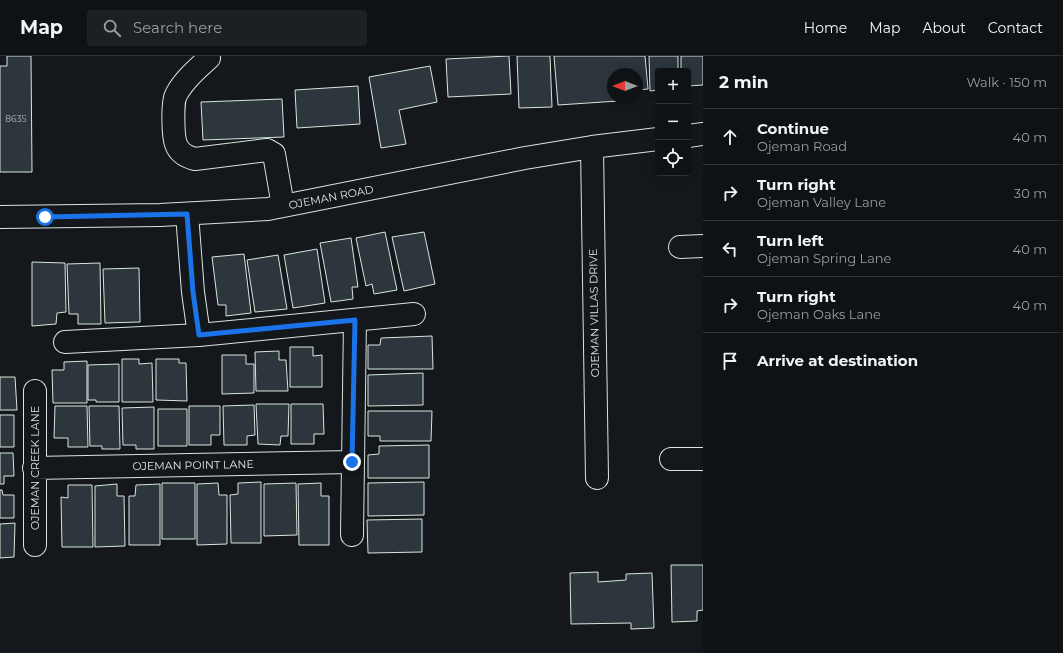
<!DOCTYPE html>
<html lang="en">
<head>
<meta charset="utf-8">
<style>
	body { margin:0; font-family:Montserrat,sans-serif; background:#1d2022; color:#f1f3f6 }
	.controls { position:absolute; right:12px; top:12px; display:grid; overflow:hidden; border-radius:4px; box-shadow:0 2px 10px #0003 }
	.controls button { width:36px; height:36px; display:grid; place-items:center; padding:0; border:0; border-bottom:1px solid #2f3234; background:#0f1215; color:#f1f3f6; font:20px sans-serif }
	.compass { position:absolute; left:607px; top:12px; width:36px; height:36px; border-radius:50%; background:#0f1215; box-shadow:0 2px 10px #0003; rotate:270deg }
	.stop { position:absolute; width:12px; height:12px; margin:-9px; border:3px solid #1a73e8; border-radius:50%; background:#fff }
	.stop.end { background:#1a73e8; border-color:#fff; box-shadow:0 1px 4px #0008 }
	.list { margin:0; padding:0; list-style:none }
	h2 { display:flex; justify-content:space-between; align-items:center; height:52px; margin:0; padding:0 16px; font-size:17px }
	h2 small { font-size:13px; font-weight:400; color:#9b9ea0 }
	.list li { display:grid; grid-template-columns:26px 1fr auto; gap:12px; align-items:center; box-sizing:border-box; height:56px; padding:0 16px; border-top:1px solid #2f3234 }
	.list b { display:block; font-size:15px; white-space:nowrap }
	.list p { margin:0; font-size:13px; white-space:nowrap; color:#9b9ea0 }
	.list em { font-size:13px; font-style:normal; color:#9b9ea0 }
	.icon { flex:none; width:22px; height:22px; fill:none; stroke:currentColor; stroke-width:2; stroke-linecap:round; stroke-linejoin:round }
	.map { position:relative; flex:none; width:703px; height:597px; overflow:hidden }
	header { display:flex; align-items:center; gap:24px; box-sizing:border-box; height:56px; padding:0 20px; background:#0f1215; border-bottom:1px solid #2f3234 }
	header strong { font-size:19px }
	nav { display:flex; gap:22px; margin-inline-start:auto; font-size:14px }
	.search { width:280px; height:36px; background:#1d2022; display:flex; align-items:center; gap:10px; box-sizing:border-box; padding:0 14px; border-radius:4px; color:#9b9ea0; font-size:15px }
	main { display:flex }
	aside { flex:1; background:#0f1215 }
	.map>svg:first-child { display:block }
	.building { fill:#2c363c; stroke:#d8e6dc }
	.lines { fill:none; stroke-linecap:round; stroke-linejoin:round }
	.minor-casing { stroke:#d8e6dc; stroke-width:24 }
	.minor { stroke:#14181c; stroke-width:22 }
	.route { stroke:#1a73e8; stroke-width:5 }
	.labels { text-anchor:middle; stroke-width:3; stroke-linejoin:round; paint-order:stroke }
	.number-label { font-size:9px; fill:#adbab4 }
	.street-label { font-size:11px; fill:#d8e6dc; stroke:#14181c }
</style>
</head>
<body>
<header>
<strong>Map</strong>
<div class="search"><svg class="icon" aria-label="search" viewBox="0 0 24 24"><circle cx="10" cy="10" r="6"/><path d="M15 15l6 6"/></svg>Search here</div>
<nav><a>Home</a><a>Map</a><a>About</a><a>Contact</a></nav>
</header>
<main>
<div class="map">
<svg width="703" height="597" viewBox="0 0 703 597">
	<rect width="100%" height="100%" fill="#14181c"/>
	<!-- building -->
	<path class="building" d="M 7,0 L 31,0 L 32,116 L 0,116 L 0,10 L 7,10 Z
		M 509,0 L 511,38 L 448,41 L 446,3 Z
		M 517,0 L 550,0 L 552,51 L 519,52 Z
		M 554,0 L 645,0 L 648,33 L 637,34 L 637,18 L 613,18 L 613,42 L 618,42 L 618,45 L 558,49 Z
		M 649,0 L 678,0 L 678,15 L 658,15 L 658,34 L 650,35 Z
		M 681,0 L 703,0 L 703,29 L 688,30 L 688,15 L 681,15 Z
		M 430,10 L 437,46 L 399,54 L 406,88 L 381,92 L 369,21 Z
		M 358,30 L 360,68 L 297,72 L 295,34 Z
		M 282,43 L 284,81 L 203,84 L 201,46 Z
		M 385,176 L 397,234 L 374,238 L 372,228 L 366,230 L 356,182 Z
		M 424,176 L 435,228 L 404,235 L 392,181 Z
		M 351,182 L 358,231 L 352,231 L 353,243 L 331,246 L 320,187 Z
		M 317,193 L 325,247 L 293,252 L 284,199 Z
		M 244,198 L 251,257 L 226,260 L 226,249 L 218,249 L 212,201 Z
		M 278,199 L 287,253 L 255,256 L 247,204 Z
		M 32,206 L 65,207 L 66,256 L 57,257 L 56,268 L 32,270 Z
		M 100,207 L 101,268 L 78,268 L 78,258 L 69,258 L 67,208 Z
		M 139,212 L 140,266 L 105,267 L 103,213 Z
		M 432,280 L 433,313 L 368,313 L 368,289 L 380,289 L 381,282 Z
		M 290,291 L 313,291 L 313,300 L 322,299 L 322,331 L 290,331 Z
		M 279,295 L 279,304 L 286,304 L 288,335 L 256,335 L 255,296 Z
		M 222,299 L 246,299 L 246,308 L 254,308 L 254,337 L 222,338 Z
		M 122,303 L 139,303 L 139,308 L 152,307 L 153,346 L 122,346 Z
		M 156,303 L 179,303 L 179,307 L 186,307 L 187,345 L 156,344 Z
		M 87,305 L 87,347 L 53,347 L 52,314 L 64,314 L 64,306 Z
		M 119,308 L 119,346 L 96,346 L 96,344 L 88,344 L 88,309 Z
		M 423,317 L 423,349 L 368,350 L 368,319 Z
		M 0,321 L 15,321 L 17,354 L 0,354 Z
		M 256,348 L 289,348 L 288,380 L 281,380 L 280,389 L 258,388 Z
		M 291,348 L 323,348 L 324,378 L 314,378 L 314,388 L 291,388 Z
		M 254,349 L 255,379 L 247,380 L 247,389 L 224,389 L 223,350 Z
		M 55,350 L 87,350 L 88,391 L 68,391 L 68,382 L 54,382 Z
		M 89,350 L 119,350 L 120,393 L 102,393 L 102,390 L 90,390 Z
		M 189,350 L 220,350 L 220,379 L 211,379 L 211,389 L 189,389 Z
		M 154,351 L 154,393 L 136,393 L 136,389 L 123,389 L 122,352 Z
		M 158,353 L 187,353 L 187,390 L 158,390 Z
		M 368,355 L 432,355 L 431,385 L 380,385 L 380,380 L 368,380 Z
		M 0,359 L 14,359 L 14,391 L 0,391 Z
		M 429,389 L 429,422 L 368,422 L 368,399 L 379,398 L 379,390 Z
		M 0,397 L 13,397 L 14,420 L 4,420 L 4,428 L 0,428 Z
		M 261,426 L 261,487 L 231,487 L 230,439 L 238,438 L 238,427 Z
		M 424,426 L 424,459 L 368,460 L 368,427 Z
		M 162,427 L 195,427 L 195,483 L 162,483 Z
		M 218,427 L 219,439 L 227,439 L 227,488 L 197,489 L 197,428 Z
		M 296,427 L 297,479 L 264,480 L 264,428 Z
		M 321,427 L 321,440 L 329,440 L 329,489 L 299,489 L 298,428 Z
		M 117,428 L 117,440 L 124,440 L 125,490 L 95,491 L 95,430 Z
		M 160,428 L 160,489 L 129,489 L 129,440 L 135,440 L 136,429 Z
		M 68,429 L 92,429 L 93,491 L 62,491 L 61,441 L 68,442 Z
		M 0,434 L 2,434 L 3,439 L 14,439 L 14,462 L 0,462 Z
		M 422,463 L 422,496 L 368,497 L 367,464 Z
		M 15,467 L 14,501 L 0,502 L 0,468 Z
		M 671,509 L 703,509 L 703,554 L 697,555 L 697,565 L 672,566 Z
		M 598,516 L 598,526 L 626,524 L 626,518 L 652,517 L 654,572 L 631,573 L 631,567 L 571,568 L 570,517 Z"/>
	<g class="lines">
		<defs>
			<path id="minor" d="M 209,2 C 197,13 183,25 176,39 C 172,46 173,81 176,88 C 179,97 187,101 195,103 L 267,94 L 274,98 L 283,150
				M 688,80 L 703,78
				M 592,91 L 597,422
				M 187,158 L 193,236 L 199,279
				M 0,161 L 160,159 L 268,153 L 525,102 L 592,91 L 658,83
				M 680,191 L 703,190
				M 65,286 L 199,279 L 414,258
				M 35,335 L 35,489
				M 671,403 L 703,403
				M 34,412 L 352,406
				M 352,479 L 355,264"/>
		</defs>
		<!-- minor casing -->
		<use href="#minor" class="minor-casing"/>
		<!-- minor -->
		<use href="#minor" class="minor"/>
	</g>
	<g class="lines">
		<!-- route -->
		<path class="route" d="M 45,161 L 187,158 L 193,236 L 199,279 L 355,264 L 352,406"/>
	</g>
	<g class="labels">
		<!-- number labels -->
		<g class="number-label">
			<text x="16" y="66">8635</text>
		</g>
		<!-- street labels -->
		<g class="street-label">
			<text transform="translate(331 141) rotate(-11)" y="4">OJEMAN ROAD</text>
			<text transform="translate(594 257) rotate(-91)" y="4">OJEMAN VILLAS DRIVE</text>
			<text transform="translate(193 409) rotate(-1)" y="4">OJEMAN POINT LANE</text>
			<text transform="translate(35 412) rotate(-90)" y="4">OJEMAN CREEK LANE</text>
		</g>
	</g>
</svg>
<div class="controls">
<button>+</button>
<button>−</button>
<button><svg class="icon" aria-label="locate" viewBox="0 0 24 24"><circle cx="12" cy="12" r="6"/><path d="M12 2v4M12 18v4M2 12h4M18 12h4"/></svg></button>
</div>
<svg class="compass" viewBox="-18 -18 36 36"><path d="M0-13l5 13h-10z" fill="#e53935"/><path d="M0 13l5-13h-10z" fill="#9b9ea0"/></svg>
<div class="stop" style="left:45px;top:161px"></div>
<div class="stop end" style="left:352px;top:406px"></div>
</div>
<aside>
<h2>2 min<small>Walk · 150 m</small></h2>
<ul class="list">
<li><svg class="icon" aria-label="ahead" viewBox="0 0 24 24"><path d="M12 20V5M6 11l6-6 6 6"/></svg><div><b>Continue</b><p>Ojeman Road</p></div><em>40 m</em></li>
<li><svg class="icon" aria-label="right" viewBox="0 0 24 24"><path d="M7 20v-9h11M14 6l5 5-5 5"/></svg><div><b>Turn right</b><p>Ojeman Valley Lane</p></div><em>30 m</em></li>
<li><svg class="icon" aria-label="left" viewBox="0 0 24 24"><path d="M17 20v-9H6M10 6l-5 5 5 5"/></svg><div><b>Turn left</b><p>Ojeman Spring Lane</p></div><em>40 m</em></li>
<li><svg class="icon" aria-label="right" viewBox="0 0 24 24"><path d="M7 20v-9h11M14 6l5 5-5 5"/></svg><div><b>Turn right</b><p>Ojeman Oaks Lane</p></div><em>40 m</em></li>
<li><svg class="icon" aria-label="arrive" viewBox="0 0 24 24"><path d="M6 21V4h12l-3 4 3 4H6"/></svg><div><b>Arrive at destination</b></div></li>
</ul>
</aside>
</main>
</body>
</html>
